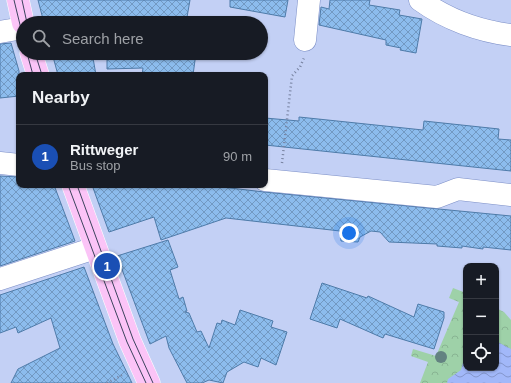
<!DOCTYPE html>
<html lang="en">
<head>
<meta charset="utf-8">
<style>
	body { margin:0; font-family:Arial,sans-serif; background:#242831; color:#f1f3f6 }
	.controls { position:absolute; right:12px; bottom:12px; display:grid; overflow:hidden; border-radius:8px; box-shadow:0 1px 3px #0004 }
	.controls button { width:36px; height:36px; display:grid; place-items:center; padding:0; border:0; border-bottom:1px solid #363941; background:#171b24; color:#f1f3f6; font:20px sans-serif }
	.you { position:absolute; left:349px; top:233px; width:14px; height:14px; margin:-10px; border:3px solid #fff; border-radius:50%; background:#1a73e8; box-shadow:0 0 0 6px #1a73e833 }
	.badge { display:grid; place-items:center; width:26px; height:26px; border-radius:50%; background:#8c7013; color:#fff; font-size:13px; font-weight:700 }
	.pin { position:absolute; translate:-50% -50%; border:2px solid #fff; box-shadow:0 1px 4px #0006 }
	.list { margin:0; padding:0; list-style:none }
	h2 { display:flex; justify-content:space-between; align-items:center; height:52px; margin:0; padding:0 16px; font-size:17px }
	h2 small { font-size:13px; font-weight:400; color:#9ea1a6 }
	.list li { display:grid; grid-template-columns:26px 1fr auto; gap:12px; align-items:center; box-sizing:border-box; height:64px; padding:0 16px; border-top:1px solid #363941 }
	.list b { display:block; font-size:15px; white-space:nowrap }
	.list p { margin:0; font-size:13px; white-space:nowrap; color:#9ea1a6 }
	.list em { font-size:13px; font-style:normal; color:#9ea1a6 }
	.icon { flex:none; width:22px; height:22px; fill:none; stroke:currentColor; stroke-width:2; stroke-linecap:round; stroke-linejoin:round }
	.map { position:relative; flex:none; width:511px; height:383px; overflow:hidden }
	.search { position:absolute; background:#171b24; box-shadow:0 1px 3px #0004; left:16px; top:16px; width:252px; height:44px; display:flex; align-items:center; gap:10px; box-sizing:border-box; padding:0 14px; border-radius:22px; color:#9ea1a6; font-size:15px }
	.panel { position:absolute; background:#171b24; box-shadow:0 1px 3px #0004; left:16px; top:72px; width:252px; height:116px; border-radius:8px }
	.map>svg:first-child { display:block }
	.park { fill:url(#park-crowns) }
	.water { fill:url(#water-waves) }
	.building { fill:url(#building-cross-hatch); stroke:#4e7ba9 }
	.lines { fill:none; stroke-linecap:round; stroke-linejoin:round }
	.minor-casing { stroke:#7c8fc7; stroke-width:23 }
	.major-casing { stroke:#fff; stroke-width:23 }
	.path { stroke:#76819f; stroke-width:2.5; stroke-dasharray:1 3; stroke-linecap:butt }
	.minor { stroke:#fff; stroke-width:22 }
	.major { stroke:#fbc4f7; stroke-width:22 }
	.tram { stroke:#3b435d; stroke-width:1 }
	.tree { fill:#638281 }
</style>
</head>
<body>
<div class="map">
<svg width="511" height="383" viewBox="0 0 511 383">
	<defs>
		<pattern id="park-crowns" width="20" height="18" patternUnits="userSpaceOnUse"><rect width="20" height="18" fill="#9ed1a8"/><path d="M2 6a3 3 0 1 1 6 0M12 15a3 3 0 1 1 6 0" fill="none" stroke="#88b492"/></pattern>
		<pattern id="water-waves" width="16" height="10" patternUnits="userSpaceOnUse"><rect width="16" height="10" fill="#a2b8f9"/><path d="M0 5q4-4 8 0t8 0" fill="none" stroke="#8496cc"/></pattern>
		<pattern id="building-cross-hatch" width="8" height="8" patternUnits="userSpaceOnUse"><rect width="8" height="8" fill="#8cbced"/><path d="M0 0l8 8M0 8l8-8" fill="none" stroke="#7299c2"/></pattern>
	</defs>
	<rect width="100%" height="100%" fill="#c3d0f5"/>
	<!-- park -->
	<path class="park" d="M 453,288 L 466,293 L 466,368 L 496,368 L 496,308 L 504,312 L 511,320 L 511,383 L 420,383 L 428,362 L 411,356 L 413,349 L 436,356 L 459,302 L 449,298 Z"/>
	<!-- water -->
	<path class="water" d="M 496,341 L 511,349 L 511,383 L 447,383 L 448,379 L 461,370 L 466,352 L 466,368 L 496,368 Z"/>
	<!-- building -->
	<path class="building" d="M 38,0 L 190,0 L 186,23 L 115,23 L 116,21 L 83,17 L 84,23 L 44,23 Z
		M 230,0 L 288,0 L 285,17 L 230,7 Z
		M 330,0 L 370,0 L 369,5 L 400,10 L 399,15 L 422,19 L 416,53 L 400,50 L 401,48 L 386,45 L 386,40 L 319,25 L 321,7 L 329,9 Z
		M 11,43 L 19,71 L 19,96 L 0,98 L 0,44 Z
		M 52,53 L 80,53 L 82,60 L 93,58 L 96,75 L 58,75 Z
		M 107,53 L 196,53 L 193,75 L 142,75 L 143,68 L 107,69 Z
		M 299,117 L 423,130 L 424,121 L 499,129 L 498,139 L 511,140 L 511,171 L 265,145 L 265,118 L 299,121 Z
		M 0,176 L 19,177 L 19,185 L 54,185 L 75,241 L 0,266 Z
		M 92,185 L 205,185 L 264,192 L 511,216 L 511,250 L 483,247 L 483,249 L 462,246 L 462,248 L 437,246 L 437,244 L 389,242 L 380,232 L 371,231 L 360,237 L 358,242 L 341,241 L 340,231 L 226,218 L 161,240 L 154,217 L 109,232 Z
		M 168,240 L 178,267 L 170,270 L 179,299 L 183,297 L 187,311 L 185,312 L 189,313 L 197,332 L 201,331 L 209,348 L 217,323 L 221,324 L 222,320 L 235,325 L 240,310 L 273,321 L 271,327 L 287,332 L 276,365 L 261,358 L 258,367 L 244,362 L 227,372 L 223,383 L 209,380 L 202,383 L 187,383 L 169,348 L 166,336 L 150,344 L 117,256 Z
		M 84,267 L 113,344 L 132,383 L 11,383 L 18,369 L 60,348 L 51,318 L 18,333 L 16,327 L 0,333 L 0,295 Z
		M 322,283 L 367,298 L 368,296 L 414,317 L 418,304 L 444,312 L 444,318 L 434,349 L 385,334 L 383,338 L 340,319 L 337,328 L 310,319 Z"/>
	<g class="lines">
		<defs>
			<path id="minor" d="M 420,0 C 446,19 479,31 511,35
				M 0,32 L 23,28
				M 305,40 L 309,0
				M 0,163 L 19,165
				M 265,180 L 437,197 L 458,189 L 511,195
				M 0,279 L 95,248"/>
			<path id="major" d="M 18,0 L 23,23
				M 31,53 L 38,75
				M 73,185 L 130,341 L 149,383"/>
		</defs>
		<!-- minor casing -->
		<use href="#minor" class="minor-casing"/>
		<!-- major casing -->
		<use href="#major" class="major-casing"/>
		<!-- path -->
		<path class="path" d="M 282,163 L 292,76 L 300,67 L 304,58
			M 107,383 L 124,374"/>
		<!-- minor -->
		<use href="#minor" class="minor"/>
		<!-- major -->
		<use href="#major" class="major"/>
		<!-- tram -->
		<path class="tram" d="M 14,0 L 23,37
			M 22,0 L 27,23
			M 27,53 L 33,75
			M 35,53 L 42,75
			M 68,185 L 127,342 L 146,383
			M 77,185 L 133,339 L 153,383"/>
	</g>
	<!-- trees -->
	<circle class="tree" cx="441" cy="357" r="6"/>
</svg>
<div class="controls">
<button>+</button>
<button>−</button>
<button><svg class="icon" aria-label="locate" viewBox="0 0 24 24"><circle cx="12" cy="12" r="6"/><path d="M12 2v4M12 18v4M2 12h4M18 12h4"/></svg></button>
</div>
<div class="you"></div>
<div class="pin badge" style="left:107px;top:266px;background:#1a4fb4">1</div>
<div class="search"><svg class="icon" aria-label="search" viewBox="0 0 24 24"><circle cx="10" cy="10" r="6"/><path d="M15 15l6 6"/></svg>Search here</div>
<section class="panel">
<h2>Nearby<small></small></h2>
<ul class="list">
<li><span class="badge" style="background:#1a4fb4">1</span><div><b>Rittweger</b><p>Bus stop</p></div><em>90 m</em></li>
</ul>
</section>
</div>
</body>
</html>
